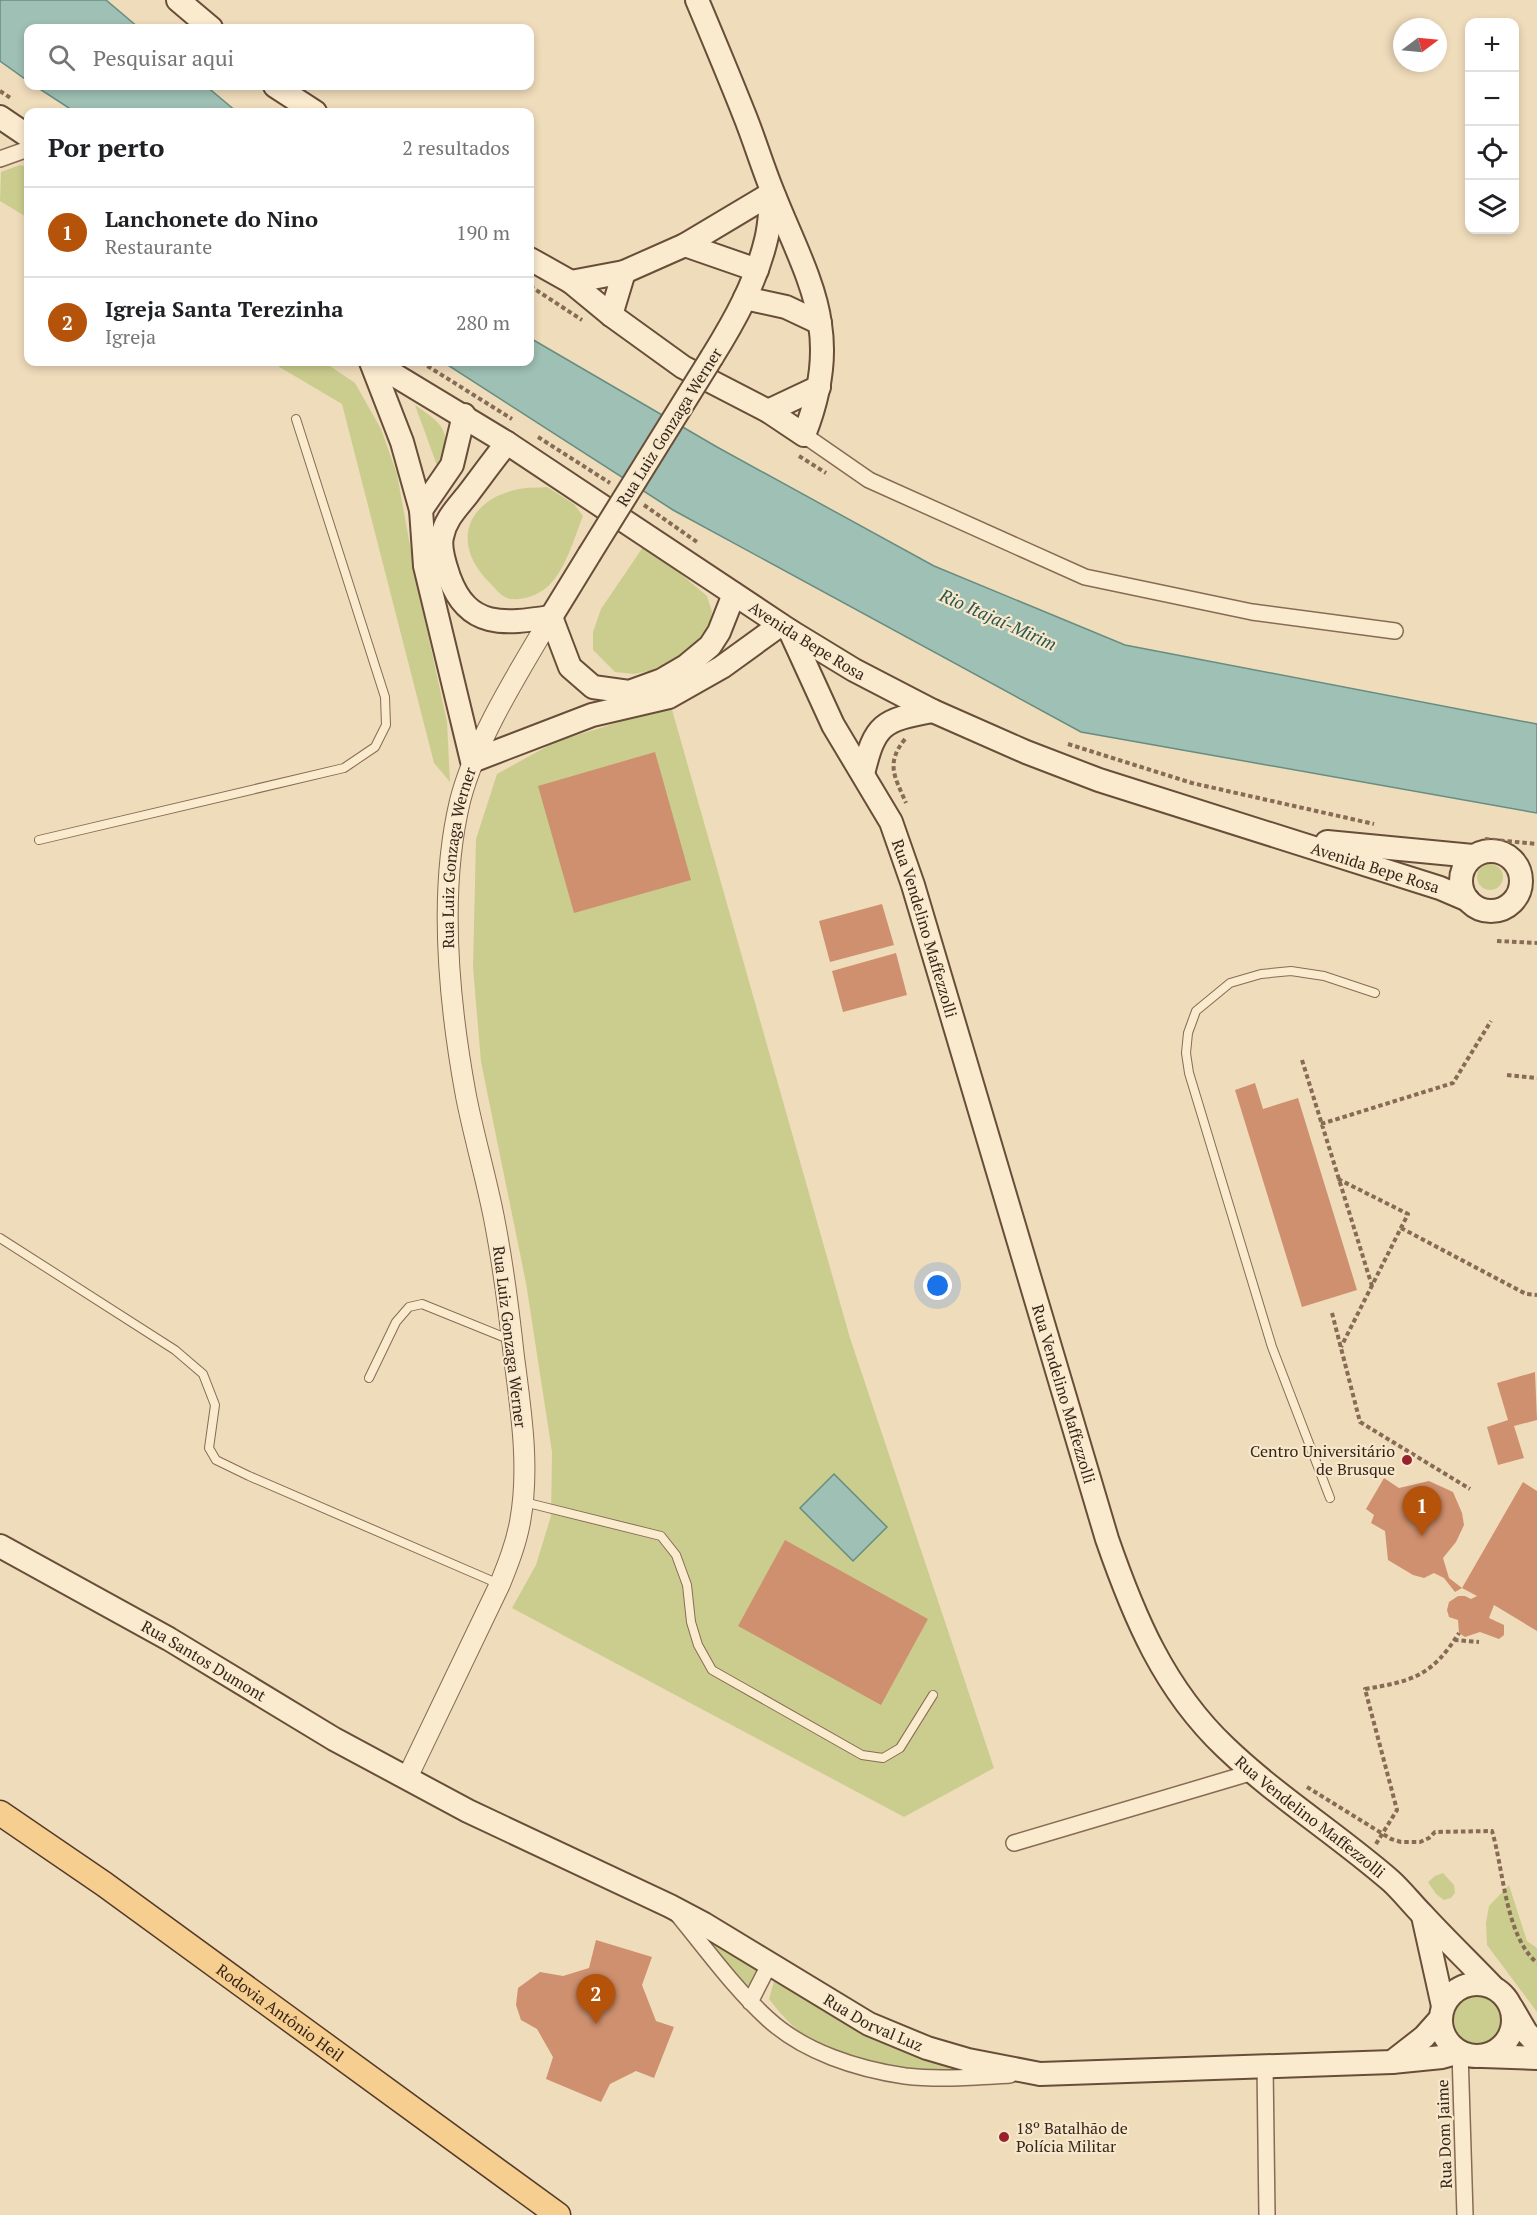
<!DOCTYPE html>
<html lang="pt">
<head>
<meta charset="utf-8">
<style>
	body { margin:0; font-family:"PT Serif",serif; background:#f6f6f6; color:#202124 }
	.controls { position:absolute; right:18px; top:18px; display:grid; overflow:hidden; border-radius:12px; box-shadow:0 3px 9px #0003 }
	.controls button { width:54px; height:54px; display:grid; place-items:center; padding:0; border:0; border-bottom:2px solid #e0e0e0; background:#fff; color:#202124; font:30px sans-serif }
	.compass { position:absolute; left:1393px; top:18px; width:54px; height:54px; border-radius:50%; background:#fff; box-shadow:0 3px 9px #0003; rotate:74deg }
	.you { position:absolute; left:938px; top:1286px; width:21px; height:21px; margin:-15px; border:4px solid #fff; border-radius:50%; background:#1a73e8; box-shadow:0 0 0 9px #1a73e833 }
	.badge { display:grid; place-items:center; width:39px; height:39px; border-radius:50%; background:#b45309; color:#fff; font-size:20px; font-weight:700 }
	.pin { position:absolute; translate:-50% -50px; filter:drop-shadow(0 2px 3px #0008) }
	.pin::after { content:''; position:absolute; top:32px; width:21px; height:18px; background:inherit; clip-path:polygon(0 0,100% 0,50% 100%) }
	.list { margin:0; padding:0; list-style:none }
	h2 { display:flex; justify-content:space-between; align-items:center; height:78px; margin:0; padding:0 24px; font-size:26px }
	h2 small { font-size:20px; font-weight:400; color:#757577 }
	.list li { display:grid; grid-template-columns:39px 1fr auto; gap:18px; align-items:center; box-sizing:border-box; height:90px; padding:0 24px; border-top:2px solid #e0e0e0 }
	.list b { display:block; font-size:22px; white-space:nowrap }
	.list p { margin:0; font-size:20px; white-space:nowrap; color:#757577 }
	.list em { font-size:20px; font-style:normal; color:#757577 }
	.icon { flex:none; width:33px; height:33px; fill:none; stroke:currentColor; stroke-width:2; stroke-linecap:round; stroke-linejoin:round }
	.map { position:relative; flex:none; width:1537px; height:2215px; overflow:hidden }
	.search { position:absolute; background:#fff; box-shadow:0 3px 9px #0003; left:24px; top:24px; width:510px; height:66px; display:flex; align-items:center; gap:15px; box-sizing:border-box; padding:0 21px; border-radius:12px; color:#757577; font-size:22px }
	.panel { position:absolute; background:#fff; box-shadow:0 3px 9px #0003; left:24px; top:108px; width:510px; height:258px; border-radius:12px }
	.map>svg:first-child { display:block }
	.green { fill:#cbcd8f }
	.water { fill:#9fc0b4; stroke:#678d81; stroke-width:1.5 }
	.building { fill:#cf906f }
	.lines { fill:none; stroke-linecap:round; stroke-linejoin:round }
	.service-casing { stroke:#876b54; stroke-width:10 }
	.minor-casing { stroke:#876b54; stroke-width:18 }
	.tertiary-casing { stroke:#876b54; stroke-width:22 }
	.secondary-casing { stroke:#684d38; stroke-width:26 }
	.primary-casing { stroke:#543a29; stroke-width:27 }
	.path { stroke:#876b54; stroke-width:4; stroke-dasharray:4.5 3; stroke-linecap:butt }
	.service { stroke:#faeace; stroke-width:8 }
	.minor { stroke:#faeace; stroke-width:15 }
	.tertiary { stroke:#faeace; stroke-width:20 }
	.secondary { stroke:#faeace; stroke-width:22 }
	.primary { stroke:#f6ce8f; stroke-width:24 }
	.secondary-bridge-casing { stroke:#684d38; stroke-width:26; stroke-linecap:butt }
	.secondary-bridge { stroke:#faeace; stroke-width:22 }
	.poi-dot { fill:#98222b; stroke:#f7e7cb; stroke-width:2 }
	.labels { text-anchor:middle; stroke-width:4.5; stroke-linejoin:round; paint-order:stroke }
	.street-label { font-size:16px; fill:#35251a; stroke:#f7e7cb }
	.poi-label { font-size:16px; fill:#35251a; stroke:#f7e7cb; text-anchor:end }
	.water-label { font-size:18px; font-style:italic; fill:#285650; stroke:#f7e7cb }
</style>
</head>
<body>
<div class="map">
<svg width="1537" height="2215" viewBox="0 0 1537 2215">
	<rect width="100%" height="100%" fill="#efdcbb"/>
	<!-- green -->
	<path class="green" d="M 20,165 L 28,167 L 28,218 L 0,201 L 1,172 Z
		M 271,362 L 324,362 L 355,383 L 381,429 L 397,474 L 417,584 L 447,722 L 450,782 L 434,763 L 342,404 Z
		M 415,405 C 449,428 450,432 439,471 Z
		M 547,487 L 574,504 L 583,516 C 574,538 565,573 546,588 C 536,596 523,600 511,599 C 502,598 496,589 490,583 C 450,544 466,500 519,489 C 528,487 538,488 547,487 Z
		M 645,544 L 707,596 L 712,612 L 707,636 L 681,657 L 649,671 L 634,674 L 615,672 L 593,650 L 593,632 L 601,609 Z
		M 671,706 L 850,1338 L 994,1768 L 904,1817 L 512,1608 L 536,1565 L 551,1516 L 552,1452 L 526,1283 L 481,1062 L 473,967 L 476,839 L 497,774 L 555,742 Z
		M1477 877a13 13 0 1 1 26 0a13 13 0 1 1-26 0Z
		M 1443,1873 L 1454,1885 L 1455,1893 L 1451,1898 L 1444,1900 L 1436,1894 L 1428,1882 L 1435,1876 Z
		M 1509,1885 L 1527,1941 L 1537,1948 L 1537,2012 L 1487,1945 L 1486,1923 L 1489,1906 Z
		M 701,1929 L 760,1966 L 755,1981 L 749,1986 L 731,1969 Z
		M 774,1981 L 792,1987 L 874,2038 L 963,2067 L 960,2073 C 916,2074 842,2060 804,2035 C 791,2026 779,2012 769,1999 Z
		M1454 2019a26 26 0 1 1 52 0a26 26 0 1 1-52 0Z"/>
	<!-- water -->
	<path class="water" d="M 0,0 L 106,0 L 139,28 L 28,28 L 28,81 L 0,61 Z
		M 35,86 L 206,86 L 237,112 L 75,112 Z
		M 530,338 L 717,447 L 934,566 L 1125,645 L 1537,724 L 1537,813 L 1081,732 L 673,510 L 443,362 L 530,362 Z
		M 834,1474 L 887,1527 L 853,1561 L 800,1508 Z"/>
	<!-- building -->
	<path class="building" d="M 655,752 L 691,880 L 574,913 L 538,786 Z
		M 882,904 L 894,945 L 830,962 L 819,921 Z
		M 896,953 L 907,995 L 843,1012 L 832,971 Z
		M 1255,1083 L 1263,1109 L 1298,1098 L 1357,1290 L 1302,1307 L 1235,1090 Z
		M 1535,1372 L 1537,1420 L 1514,1426 L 1524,1458 L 1498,1465 L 1487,1427 L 1508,1420 L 1497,1383 Z
		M 1384,1478 L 1399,1488 L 1429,1481 L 1453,1492 L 1462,1513 L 1464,1525 L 1456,1542 L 1443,1558 L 1449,1578 L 1462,1588 L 1455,1592 L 1444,1578 L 1434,1573 L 1424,1578 L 1413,1575 L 1388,1560 L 1385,1531 L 1371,1523 L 1374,1515 L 1366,1509 Z
		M 1523,1482 L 1537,1491 L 1537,1631 L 1494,1605 L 1489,1618 L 1504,1625 L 1504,1635 L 1499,1639 L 1480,1632 L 1465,1637 L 1459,1633 L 1458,1620 L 1449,1617 L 1447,1610 L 1449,1602 L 1458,1596 L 1465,1596 L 1471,1599 L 1477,1596 L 1462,1588 Z
		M 785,1540 L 928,1619 L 881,1705 L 738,1626 Z
		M 596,1940 L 652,1957 L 642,1985 L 656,2021 L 674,2027 L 654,2078 L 636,2071 L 610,2084 L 601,2102 L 546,2079 L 553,2057 L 537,2029 L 521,2020 L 516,2005 L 518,1988 L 540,1972 L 563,1976 L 589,1968 Z"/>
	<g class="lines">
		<defs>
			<path id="service" d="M 39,840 L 344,768 L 375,747 L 386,725 L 385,697 L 296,419
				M 0,1238 L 175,1350 L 203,1374 L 215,1405 L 209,1448 L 216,1460 L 249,1476 L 499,1584
				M 369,1378 L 396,1322 L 409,1307 L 422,1304 L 511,1340
				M 1330,1498 L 1272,1347 L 1189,1073 L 1186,1053 L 1188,1033 L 1196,1011 L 1230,983 L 1261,974 L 1291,971 L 1324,976 L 1375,993
				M 524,1502 L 661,1536 L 676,1555 L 687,1585 L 691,1622 L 698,1645 L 712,1670 L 862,1755 L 883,1758 L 900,1748 L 933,1695"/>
			<path id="minor" d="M 0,159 L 28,149
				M 804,435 L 869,480 L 1085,577 L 1252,612 L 1395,631
				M 1014,1843 L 1253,1772
				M 678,1915 C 707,1950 734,1988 768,2019 C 804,2052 857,2069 905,2076 C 939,2080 975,2077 1010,2075
				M 750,2002 L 770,1963
				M 1460,2052 L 1465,2215
				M 1265,2065 L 1267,2215"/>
			<g id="tertiary">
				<path id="s1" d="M 407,1778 L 500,1584 C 508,1564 516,1544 520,1522 C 530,1468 521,1411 514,1357 C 509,1311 503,1264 494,1218 C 486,1177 474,1137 466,1096 C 449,1004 438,893 460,801 C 476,739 518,673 551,617"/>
			</g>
			<g id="secondary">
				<path d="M 178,0 L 211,28"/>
				<path d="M 275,86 L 315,112"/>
				<path d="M 0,117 L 28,136"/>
				<path d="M 685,245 L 757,270"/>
				<path d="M 530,259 L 571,282 L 611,315 L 683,367 L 768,411 L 804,435 C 818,400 826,362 820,324 C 815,283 789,234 774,195 C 763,169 755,141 744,114 C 729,76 713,38 697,0"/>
				<path d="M 571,282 L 624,272 L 685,245 L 772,193"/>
				<path d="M 745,298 L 786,307 L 820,323"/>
				<path d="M 611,315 L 624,272"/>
				<path d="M 712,357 C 735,320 756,282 766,240 C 770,225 770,209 772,194"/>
				<path d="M 371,362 L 402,442 L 421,510 L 425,566 L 472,761 L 592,715 L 669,697 L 722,667 L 780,625"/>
				<path id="s2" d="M 373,362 L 507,443 L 790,631 L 854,670 L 933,711 L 1026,752 L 1099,780 L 1440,888 L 1468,900"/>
				<path d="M 768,411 L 819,387"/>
				<path d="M 507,443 C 493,460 481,477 468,494 C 458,507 445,519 442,537 C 439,549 445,565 449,577 C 468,629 504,624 551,617"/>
				<path d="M 421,510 L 452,465 L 464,415"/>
				<path d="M 551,617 L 570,667 L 593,687 L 629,692 L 662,680 L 686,666 L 710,646 L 719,632 L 734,594"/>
				<path d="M 551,617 L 589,555"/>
				<path id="s3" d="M 790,631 L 833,725 L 891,822 L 913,885 L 1107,1539 C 1134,1617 1164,1689 1225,1747 C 1276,1796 1337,1834 1391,1881 C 1402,1891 1412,1904 1422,1914 C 1445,1939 1469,1962 1492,1986"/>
				<path d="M 863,774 C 875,724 882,720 933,711"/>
				<path d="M 1327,842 L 1473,856"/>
				<circle cx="1491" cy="881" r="30"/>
				<path id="s4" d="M 0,1546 L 169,1639 L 334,1739 L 468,1811 L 670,1906 L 704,1924 L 869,2024 L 927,2048 L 968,2060 L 1040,2074 L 1392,2062 L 1442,2057 L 1460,2052"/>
				<path d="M 1423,1916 L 1443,2006"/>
				<circle cx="1477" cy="2020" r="36"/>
				<path d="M 1512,2008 L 1526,2032 L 1537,2044"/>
				<path d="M 1483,2056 L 1537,2058"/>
				<path d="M 1392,2062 L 1424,2037 L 1441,2018"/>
			</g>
			<g id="primary">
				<path id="s5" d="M 0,1813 L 104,1884 L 558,2215"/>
			</g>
		</defs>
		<!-- service casing -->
		<use href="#service" class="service-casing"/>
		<!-- minor casing -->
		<use href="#minor" class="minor-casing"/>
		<!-- tertiary casing -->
		<use href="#tertiary" class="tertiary-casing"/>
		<!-- secondary casing -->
		<use href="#secondary" class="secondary-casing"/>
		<!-- primary casing -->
		<use href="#primary" class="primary-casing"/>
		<!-- path -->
		<path class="path" d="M 0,91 L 12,99
			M 530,286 L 582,320
			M 421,362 L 512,419
			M 538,437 L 610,483
			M 799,456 L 826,473
			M 644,505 L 697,542
			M 905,739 C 885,764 895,777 906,803
			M 1068,744 L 1192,783 L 1374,824
			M 1485,839 L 1537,844
			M 1497,941 L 1537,943
			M 1302,1060 L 1372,1286
			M 1507,1075 L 1537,1078
			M 1321,1124 L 1453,1083 L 1491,1021
			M 1338,1179 L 1408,1214 L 1341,1347
			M 1401,1228 L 1526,1294 L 1537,1295
			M 1332,1313 L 1360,1422 L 1470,1489
			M 1454,1640 L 1479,1642
			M 1307,1787 L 1391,1839 L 1401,1842 L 1420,1842 L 1429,1838 L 1435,1832 L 1492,1831 C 1504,1871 1505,1935 1537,1963
			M 1376,1844 L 1397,1810 L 1365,1689 C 1413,1681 1432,1676 1459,1633"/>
		<!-- service -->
		<use href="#service" class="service"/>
		<!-- minor -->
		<use href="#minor" class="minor"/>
		<!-- tertiary -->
		<use href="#tertiary" class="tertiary"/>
		<!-- secondary -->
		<use href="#secondary" class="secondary"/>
		<!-- primary -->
		<use href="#primary" class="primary"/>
		<defs>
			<path id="secondary-bridge" d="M 589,555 L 712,357"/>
		</defs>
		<!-- secondary-bridge casing -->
		<use href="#secondary-bridge" class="secondary-bridge-casing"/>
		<!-- secondary-bridge -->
		<use href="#secondary-bridge" class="secondary-bridge"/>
	</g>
	<!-- markers -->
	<g class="poi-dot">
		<circle cx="1407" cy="1460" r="6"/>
		<circle cx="1004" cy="2137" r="6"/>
	</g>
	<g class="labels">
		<!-- street labels -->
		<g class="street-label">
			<text transform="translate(669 427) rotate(-58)" y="6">Rua Luiz Gonzaga Werner</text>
			<text dy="6" stroke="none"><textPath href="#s2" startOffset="516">Avenida Bepe Rosa</textPath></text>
			<text dy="6" stroke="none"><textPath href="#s1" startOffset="952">Rua Luiz Gonzaga Werner</textPath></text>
			<text dy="6" stroke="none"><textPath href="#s2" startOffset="1130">Avenida Bepe Rosa</textPath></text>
			<text dy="6" stroke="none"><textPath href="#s3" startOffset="328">Rua Vendelino Maffezzolli</textPath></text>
			<text transform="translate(510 1337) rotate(83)" y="6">Rua Luiz Gonzaga Werner</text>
			<text dy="6" stroke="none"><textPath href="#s3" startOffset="814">Rua Vendelino Maffezzolli</textPath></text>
			<text dy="6" stroke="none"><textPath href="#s4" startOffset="234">Rua Santos Dumont</textPath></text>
			<text dy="6" stroke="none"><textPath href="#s3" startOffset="1317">Rua Vendelino Maffezzolli</textPath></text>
			<text dy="6" stroke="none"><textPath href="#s5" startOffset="344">Rodovia Antônio Heil</textPath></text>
			<text dy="6" stroke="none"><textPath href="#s4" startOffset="996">Rua Dorval Luz</textPath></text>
			<text transform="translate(1444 2134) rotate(-92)" y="6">Rua Dom Jaime</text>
		</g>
		<!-- poi labels -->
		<g class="poi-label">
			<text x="1395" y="1457">Centro Universitário<tspan x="1395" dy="18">de Brusque</tspan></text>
			<text x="1016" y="2134" text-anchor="start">18º Batalhão de<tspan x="1016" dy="18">Polícia Militar</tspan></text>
		</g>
		<!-- water labels -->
		<g class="water-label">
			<text transform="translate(998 620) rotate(24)" y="6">Rio Itajaí-Mirim</text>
		</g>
	</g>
</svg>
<div class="controls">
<button>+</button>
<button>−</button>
<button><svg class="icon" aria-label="locate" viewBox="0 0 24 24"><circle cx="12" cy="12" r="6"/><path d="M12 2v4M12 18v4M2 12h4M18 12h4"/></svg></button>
<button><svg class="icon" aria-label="layers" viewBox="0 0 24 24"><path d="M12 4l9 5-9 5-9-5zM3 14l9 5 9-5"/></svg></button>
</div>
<svg class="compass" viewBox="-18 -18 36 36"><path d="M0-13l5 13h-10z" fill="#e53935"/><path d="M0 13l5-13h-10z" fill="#757577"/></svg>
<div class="you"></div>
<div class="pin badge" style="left:1422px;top:1536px">1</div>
<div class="pin badge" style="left:596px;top:2024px">2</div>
<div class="search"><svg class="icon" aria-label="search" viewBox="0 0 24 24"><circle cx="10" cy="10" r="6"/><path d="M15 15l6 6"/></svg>Pesquisar aqui</div>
<section class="panel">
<h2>Por perto<small>2 resultados</small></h2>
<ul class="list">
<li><span class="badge">1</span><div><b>Lanchonete do Nino</b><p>Restaurante</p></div><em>190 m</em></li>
<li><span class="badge">2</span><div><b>Igreja Santa Terezinha</b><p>Igreja</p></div><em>280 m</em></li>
</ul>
</section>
</div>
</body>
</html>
